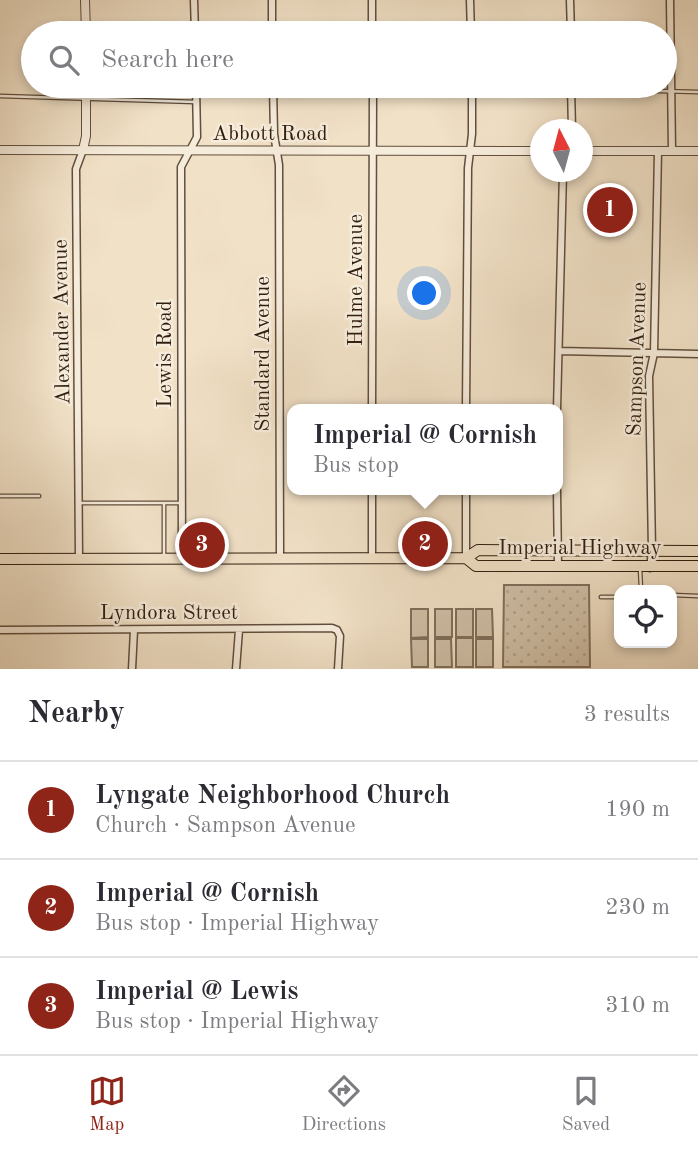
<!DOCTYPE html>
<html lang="en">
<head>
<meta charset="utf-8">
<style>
	body { margin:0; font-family:"Old Standard TT",serif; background:#f7f7f7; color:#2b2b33 }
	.controls { position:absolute; right:21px; bottom:21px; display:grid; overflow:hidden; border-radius:14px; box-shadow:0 4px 10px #0003 }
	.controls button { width:63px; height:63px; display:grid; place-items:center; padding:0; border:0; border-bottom:2px solid #e1e1e2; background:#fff; color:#2b2b33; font:35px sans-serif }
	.compass { position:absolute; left:530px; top:119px; width:63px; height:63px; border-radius:50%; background:#fff; box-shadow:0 4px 10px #0003; rotate:354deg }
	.you { position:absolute; left:425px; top:294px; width:24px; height:24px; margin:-18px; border:5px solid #fff; border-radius:50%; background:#1a73e8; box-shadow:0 0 0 10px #1a73e833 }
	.badge { display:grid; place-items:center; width:46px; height:46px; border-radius:50%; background:#8f2418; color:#fff; font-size:23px; font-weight:700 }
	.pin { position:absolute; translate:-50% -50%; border:4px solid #fff; box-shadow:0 2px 7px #0006 }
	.popup { position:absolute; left:287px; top:404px; width:276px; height:91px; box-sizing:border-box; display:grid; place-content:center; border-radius:14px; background:#fff; filter:drop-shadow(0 2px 5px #0005); font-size:23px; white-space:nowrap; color:#7c7c81 }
	.popup b { font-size:26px; color:#2b2b33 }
	.popup::after { content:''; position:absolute; left:50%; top:100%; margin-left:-14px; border:14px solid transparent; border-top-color:#fff }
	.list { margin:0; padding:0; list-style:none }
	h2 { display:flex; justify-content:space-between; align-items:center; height:91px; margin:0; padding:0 28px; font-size:30px }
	h2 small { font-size:23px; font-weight:400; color:#7c7c81 }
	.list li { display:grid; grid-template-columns:46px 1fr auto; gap:21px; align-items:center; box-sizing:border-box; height:98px; padding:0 28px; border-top:2px solid #e1e1e2 }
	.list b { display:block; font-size:26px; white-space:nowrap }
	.list p { margin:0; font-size:23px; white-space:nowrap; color:#7c7c81 }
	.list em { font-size:23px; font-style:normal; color:#7c7c81 }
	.icon { flex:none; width:38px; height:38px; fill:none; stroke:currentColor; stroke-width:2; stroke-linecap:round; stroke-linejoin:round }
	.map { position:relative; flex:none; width:698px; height:669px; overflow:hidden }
	.search { position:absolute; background:#fff; box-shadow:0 4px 10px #0003; left:21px; right:21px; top:21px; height:77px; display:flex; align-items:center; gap:18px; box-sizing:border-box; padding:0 24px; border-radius:38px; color:#7c7c81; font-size:26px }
	.sheet { height:385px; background:#fff }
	nav { display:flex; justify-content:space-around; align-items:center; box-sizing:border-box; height:98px; border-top:2px solid #e1e1e2; background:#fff; font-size:19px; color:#7c7c81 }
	nav a { display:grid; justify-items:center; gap:4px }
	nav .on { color:#8f2418 }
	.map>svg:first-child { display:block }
	.grass { fill:url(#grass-dots); stroke:#806e5b; stroke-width:2 }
	.pitch { fill:#d0c0a8; stroke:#806e5b; stroke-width:2 }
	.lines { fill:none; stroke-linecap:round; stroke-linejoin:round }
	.service-casing { stroke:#614e3c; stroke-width:5 }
	.minor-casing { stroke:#614e3c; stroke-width:9 }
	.tertiary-casing { stroke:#614e3c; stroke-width:10 }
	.primary-casing { stroke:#311d0e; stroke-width:12 }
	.service { stroke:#f6ecdb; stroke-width:2.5 }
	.minor { stroke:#f6ecdb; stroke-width:6 }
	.tertiary { stroke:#f6ecdb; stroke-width:8 }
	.primary { stroke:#f1e1c7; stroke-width:10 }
	.labels { text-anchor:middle; stroke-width:5; stroke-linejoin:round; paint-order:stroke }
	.street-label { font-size:21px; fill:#311d0e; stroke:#f6ecdb }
</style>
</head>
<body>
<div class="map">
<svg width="698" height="669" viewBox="0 0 698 669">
	<defs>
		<pattern id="grass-dots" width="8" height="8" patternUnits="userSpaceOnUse" patternTransform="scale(1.75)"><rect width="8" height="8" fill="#d0c0a8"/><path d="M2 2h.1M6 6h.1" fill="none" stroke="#b3a58f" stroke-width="1.8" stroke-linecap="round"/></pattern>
	</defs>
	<rect width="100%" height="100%" fill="#f1e1c7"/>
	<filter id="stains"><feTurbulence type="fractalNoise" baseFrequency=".00286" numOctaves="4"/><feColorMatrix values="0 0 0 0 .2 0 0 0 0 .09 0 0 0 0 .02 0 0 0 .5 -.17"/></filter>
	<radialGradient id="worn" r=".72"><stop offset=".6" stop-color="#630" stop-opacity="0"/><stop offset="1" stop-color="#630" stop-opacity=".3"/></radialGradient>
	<!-- grass -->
	<path class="grass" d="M 504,585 L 589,585 L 590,667 L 503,667 Z"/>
	<!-- pitch -->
	<path class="pitch" d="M 411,609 L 428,609 L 428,637 L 411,638 Z
		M 435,609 L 452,609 L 452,637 L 435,637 Z
		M 456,609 L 473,609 L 473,637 L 456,637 Z
		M 476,609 L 492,609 L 493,637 L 476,637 Z
		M 456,638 L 473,638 L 473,667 L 456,667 Z
		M 411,639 L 428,639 L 428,667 L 412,667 Z
		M 435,639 L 451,639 L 452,667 L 435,667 Z
		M 476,639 L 493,639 L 493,667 L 476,667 Z"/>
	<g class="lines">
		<defs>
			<path id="service" d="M 454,86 L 698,92
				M 0,96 L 196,102
				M 0,496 L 39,496
				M 78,503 L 180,503
				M 164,555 L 164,503
				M 640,568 L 641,590
				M 672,595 L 698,596
				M 601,597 L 619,597"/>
			<path id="minor" d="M 194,0 L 195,33
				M 272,0 L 272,33
				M 372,0 L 372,33
				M 470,0 L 471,33
				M 570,0 L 571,33
				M 670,0 L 672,151
				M 273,86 L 274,134 L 279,165 L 280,558
				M 571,86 L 572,130
				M 559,351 L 698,354
				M 372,409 L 373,86
				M 466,409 L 468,168 L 472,134 L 472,86
				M 557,409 L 563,172
				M 557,490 L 558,567
				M 372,558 L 372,490
				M 466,558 L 466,490
				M 79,559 L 76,169 L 83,150
				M 182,559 L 181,167 L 197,137 L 196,86
				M 650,568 L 652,551 L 649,376 L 654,353 L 658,151
				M 0,630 L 332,628 L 337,630 L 340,636 L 338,669
				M 132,669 L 134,630
				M 236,669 L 239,630"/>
			<path id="tertiary" d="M 85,0 L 86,33
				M 0,150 L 540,151
				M 83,150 L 86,136 L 86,86
				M 582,151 L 698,151"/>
			<path id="primary" d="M 466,558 L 476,566 L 698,566
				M 0,559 L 466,558 L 478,550 L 698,551"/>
		</defs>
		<!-- service casing -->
		<use href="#service" class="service-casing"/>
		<!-- minor casing -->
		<use href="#minor" class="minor-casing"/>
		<!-- tertiary casing -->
		<use href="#tertiary" class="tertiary-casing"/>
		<!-- primary casing -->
		<use href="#primary" class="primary-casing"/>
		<!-- service -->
		<use href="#service" class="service"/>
		<!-- minor -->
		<use href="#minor" class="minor"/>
		<!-- tertiary -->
		<use href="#tertiary" class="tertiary"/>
		<!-- primary -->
		<use href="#primary" class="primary"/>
	</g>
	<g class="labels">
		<!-- street labels -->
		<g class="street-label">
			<text x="270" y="140">Abbott Road</text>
			<text transform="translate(355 280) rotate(-90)" y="7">Hulme Avenue</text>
			<text transform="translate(61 322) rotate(-91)" y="7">Alexander Avenue</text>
			<text transform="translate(164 354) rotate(-90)" y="7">Lewis Road</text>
			<text transform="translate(262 354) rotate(-90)" y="7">Standard Avenue</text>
			<text transform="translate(636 359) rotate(-88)" y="7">Sampson Avenue</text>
			<text x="580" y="554">Imperial Highway</text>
			<text x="169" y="619">Lyndora Street</text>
		</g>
	</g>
	<rect width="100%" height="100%" filter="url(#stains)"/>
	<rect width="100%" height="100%" fill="url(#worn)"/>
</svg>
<div class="controls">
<button><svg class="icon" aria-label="locate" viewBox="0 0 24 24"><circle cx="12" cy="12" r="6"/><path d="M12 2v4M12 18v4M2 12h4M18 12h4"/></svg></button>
</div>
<svg class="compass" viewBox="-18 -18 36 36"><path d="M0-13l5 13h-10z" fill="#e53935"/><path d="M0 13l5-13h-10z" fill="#7c7c81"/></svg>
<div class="you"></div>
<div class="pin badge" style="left:610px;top:210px">1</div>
<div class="pin badge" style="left:425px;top:544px">2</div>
<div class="popup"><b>Imperial @ Cornish</b>Bus stop</div>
<div class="pin badge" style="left:202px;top:545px">3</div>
<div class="search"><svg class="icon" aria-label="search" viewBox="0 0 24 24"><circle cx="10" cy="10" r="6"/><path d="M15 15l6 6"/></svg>Search here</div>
</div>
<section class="sheet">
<h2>Nearby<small>3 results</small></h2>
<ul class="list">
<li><span class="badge">1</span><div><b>Lyngate Neighborhood Church</b><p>Church · Sampson Avenue</p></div><em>190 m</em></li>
<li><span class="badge">2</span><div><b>Imperial @ Cornish</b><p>Bus stop · Imperial Highway</p></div><em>230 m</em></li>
<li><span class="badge">3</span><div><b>Imperial @ Lewis</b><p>Bus stop · Imperial Highway</p></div><em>310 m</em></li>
</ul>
</section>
<nav>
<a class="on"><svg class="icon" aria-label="map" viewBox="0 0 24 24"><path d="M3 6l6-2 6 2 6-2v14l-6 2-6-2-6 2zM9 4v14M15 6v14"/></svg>Map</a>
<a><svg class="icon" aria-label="directions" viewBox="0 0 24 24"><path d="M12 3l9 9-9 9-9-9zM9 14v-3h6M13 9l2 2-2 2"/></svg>Directions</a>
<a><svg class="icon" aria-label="saved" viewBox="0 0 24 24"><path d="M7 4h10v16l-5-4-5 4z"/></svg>Saved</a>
</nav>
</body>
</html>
